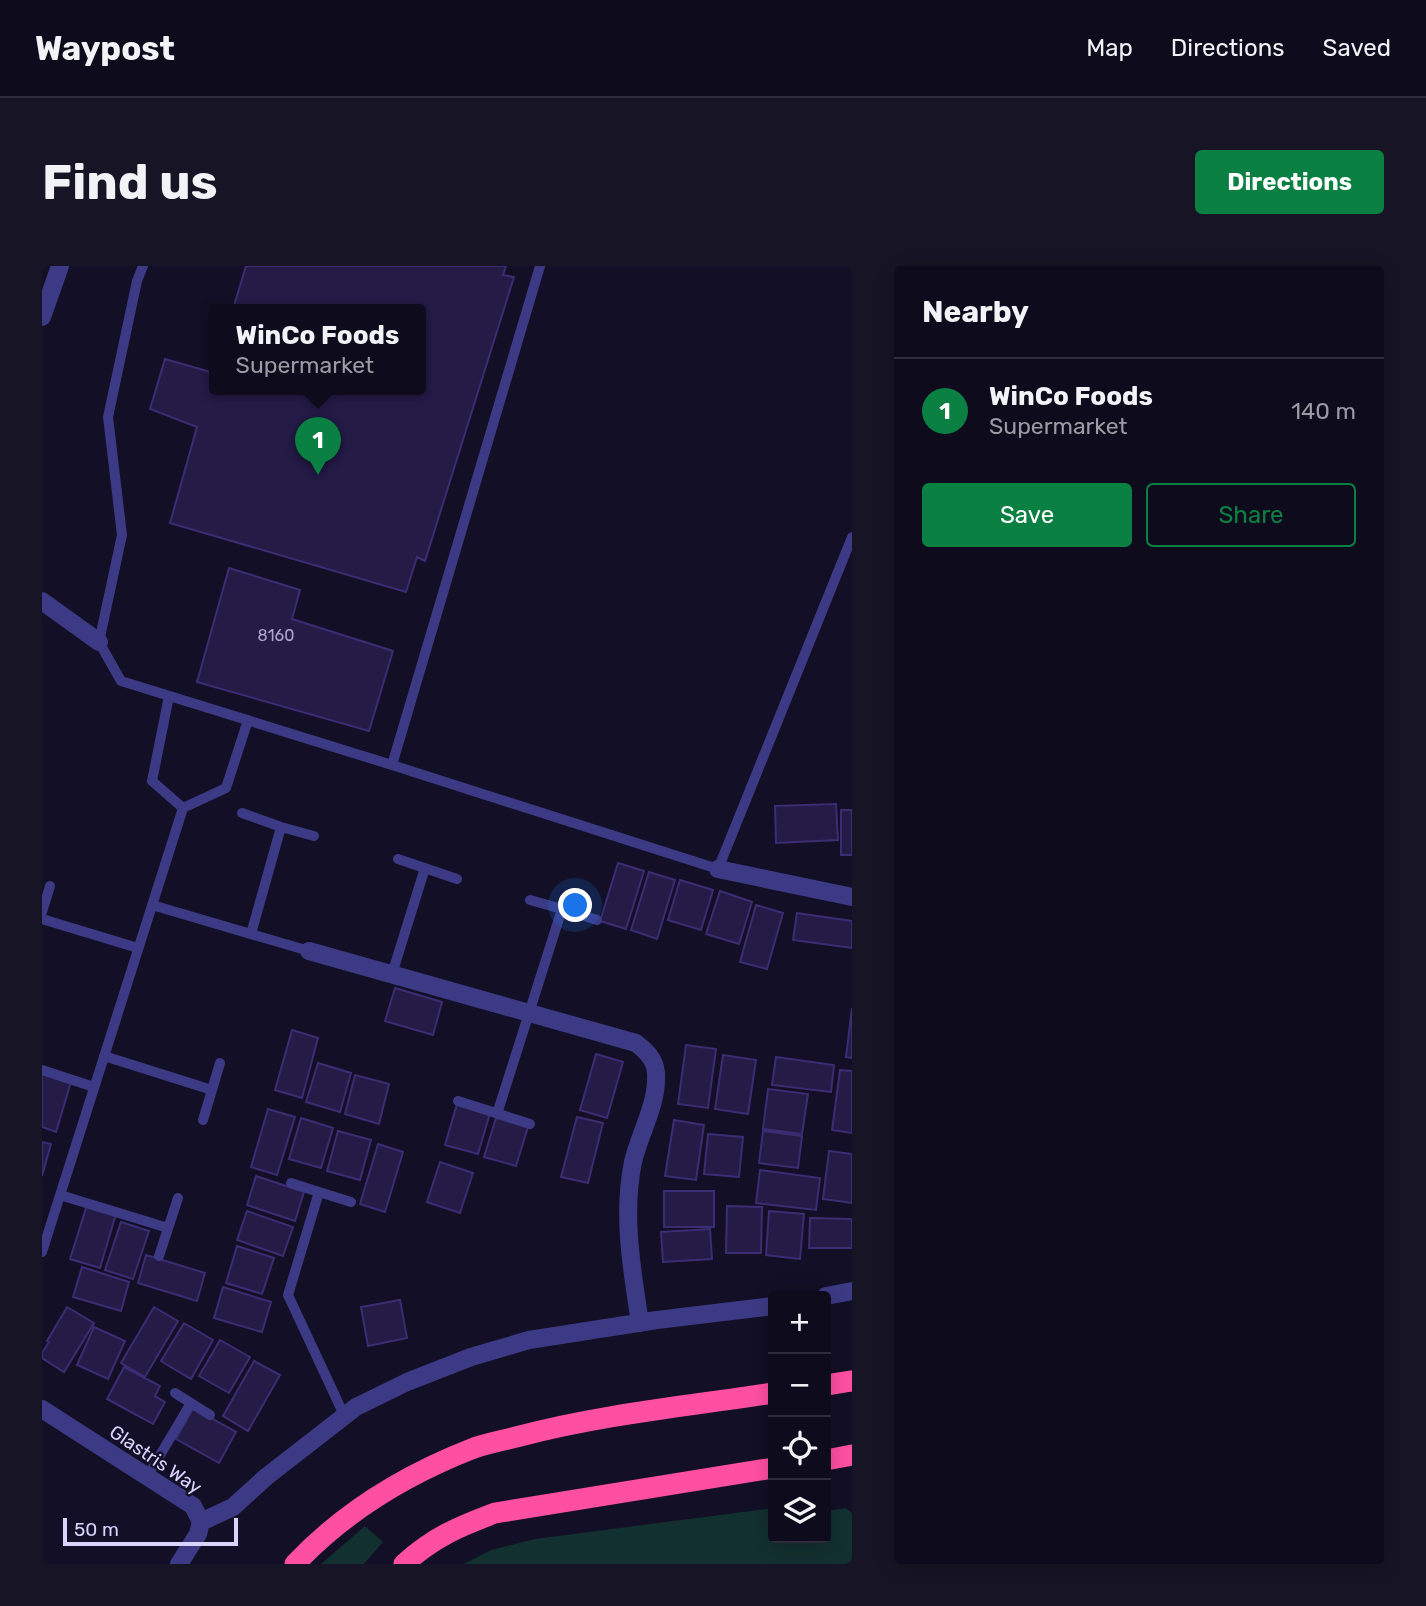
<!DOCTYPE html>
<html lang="en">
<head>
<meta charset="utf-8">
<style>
	body { margin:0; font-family:Rubik,sans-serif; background:#171425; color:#f1f3f6 }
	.controls { position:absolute; right:21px; bottom:21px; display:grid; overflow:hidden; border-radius:7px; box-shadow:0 4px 18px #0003 }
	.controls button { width:63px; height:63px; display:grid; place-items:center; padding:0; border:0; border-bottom:2px solid #2e2b3b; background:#0e0b1c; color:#f1f3f6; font:35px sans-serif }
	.scale { position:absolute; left:21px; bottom:18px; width:175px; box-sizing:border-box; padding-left:7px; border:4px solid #d9d4ff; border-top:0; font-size:19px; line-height:24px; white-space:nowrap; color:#d9d4ff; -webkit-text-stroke:5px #130f26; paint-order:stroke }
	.you { position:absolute; left:534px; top:640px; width:24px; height:24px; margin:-18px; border:5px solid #fff; border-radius:50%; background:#1a73e8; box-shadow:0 0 0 10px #1a73e833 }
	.badge { display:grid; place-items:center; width:46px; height:46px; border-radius:50%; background:#0b8043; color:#fff; font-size:23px; font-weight:700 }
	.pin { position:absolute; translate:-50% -58px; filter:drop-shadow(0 2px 4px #0008) }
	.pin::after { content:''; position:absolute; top:37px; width:24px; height:21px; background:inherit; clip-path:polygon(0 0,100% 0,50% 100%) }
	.popup { position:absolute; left:167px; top:38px; width:217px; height:91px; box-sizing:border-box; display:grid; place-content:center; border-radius:7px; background:#0e0b1c; filter:drop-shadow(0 2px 5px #0005); font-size:23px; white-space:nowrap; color:#9b9ba3 }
	.popup b { font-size:26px; color:#f1f3f6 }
	.popup::after { content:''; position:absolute; left:50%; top:100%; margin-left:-14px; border:14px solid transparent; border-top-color:#0e0b1c }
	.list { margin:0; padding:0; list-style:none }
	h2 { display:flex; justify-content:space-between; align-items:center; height:91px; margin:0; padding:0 28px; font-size:30px }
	h2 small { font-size:23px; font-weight:400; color:#9b9ba3 }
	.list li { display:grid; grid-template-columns:46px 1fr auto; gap:21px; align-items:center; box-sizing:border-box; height:105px; padding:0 28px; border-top:2px solid #2e2b3b }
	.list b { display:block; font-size:26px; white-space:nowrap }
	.list p { margin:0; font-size:23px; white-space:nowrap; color:#9b9ba3 }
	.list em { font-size:23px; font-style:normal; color:#9b9ba3 }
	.actions { display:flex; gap:14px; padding:21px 28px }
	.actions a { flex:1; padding:16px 0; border:2px solid #0b8043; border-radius:7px; text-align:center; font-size:24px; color:#0b8043 }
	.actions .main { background:#0b8043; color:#fff }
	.icon { flex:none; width:38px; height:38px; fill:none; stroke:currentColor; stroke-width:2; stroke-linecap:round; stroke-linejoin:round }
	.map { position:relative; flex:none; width:810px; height:1298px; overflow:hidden; border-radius:7px }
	header { display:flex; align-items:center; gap:42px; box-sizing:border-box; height:98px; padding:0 35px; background:#0e0b1c; border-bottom:2px solid #2e2b3b }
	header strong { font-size:33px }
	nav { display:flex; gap:38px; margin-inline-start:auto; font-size:24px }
	.intro { display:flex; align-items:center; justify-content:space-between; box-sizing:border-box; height:168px; padding:0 42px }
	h1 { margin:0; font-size:49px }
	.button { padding:18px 32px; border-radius:7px; background:#0b8043; color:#fff; font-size:24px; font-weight:700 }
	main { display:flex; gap:42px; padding:0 42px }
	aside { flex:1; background:#0e0b1c; border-radius:7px; box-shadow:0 4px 18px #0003 }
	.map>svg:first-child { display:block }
	.green { fill:#12302f }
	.building { fill:#241b47; stroke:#3b2d73; stroke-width:2 }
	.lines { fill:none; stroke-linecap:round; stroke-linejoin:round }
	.service { stroke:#3d3a85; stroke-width:10 }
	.minor { stroke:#3d3a85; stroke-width:18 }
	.motorway { stroke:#ff4fa3; stroke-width:21 }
	.labels { text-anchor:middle; stroke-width:5; stroke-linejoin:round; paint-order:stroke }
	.number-label { font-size:16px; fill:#aca6d1 }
	.street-label { font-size:19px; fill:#d9d4ff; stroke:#130f26 }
</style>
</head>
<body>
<header>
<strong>Waypost</strong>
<nav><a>Map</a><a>Directions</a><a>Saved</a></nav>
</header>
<div class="intro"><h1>Find us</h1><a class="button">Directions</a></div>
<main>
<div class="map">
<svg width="810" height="1298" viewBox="0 0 810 1298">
	<rect width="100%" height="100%" fill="#130f26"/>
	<!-- green -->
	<path class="green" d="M 731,1242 L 731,1272 L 784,1272 L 784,1245 L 804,1242 L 810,1247 L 810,1298 L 422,1298 L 449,1284 L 493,1273 Z
		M 323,1260 L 341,1276 L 322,1298 L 279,1298 Z"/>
	<!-- building -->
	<path class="building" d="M 204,0 L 464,0 L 461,9 L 472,11 L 383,295 L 375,291 L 364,326 L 128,257 L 155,161 L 108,143 L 123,93 L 172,107 L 173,104 L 173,123 L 379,123 L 379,43 L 191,43 Z
		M 187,302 L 258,324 L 250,353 L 351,385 L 327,465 L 155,416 Z
		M 794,538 L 796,574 L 734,577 L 733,540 Z
		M 799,544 L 810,544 L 810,589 L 799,589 Z
		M 576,597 L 602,605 L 584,663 L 558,655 Z
		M 607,606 L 633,614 L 615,673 L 589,664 Z
		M 638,614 L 671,624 L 659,664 L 626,654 Z
		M 678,625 L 710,636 L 697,678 L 664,668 Z
		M 714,639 L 741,647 L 725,703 L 698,696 Z
		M 755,647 L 810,655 L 810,682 L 751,674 Z
		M 353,722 L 400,736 L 391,769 L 343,755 Z
		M 810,742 L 810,792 L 804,791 Z
		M 250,764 L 276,772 L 260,832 L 233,824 Z
		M 644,779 L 674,783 L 666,842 L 636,838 Z
		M 554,788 L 581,796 L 565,852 L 538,844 Z
		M 681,789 L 714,794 L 706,848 L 673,843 Z
		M 734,791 L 792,799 L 789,826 L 730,819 Z
		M 276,797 L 309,807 L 298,846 L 264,836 Z
		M 798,804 L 810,805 L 810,867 L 790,864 Z
		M 0,808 L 29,816 L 14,866 L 0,861 Z
		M 313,809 L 347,818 L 337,858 L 303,848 Z
		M 726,823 L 766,828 L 760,868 L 721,863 Z
		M 415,838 L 448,847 L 436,888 L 403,879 Z
		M 226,843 L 253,851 L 235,909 L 209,901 Z
		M 535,851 L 561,857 L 546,917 L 519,911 Z
		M 259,852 L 291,862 L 279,902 L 247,893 Z
		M 454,852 L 486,861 L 474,900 L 442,891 Z
		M 632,854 L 662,859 L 654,914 L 623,910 Z
		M 296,865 L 329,874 L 318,914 L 285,905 Z
		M 721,865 L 760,870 L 756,902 L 717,897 Z
		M 666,868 L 701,871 L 697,911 L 662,908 Z
		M 0,876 L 9,878 L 0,910 Z
		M 336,878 L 361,886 L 343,946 L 318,938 Z
		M 787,885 L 810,888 L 810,937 L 781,933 Z
		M 398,896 L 431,907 L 418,947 L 385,936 Z
		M 718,904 L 778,912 L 774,944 L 714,937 Z
		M 214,910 L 262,926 L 253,955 L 205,939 Z
		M 622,925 L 672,925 L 672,961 L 622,961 Z
		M 45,939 L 74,948 L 58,1002 L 28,993 Z
		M 685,940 L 720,941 L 719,987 L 684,987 Z
		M 205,945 L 251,961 L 241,990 L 195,974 Z
		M 727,945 L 762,948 L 758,993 L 724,989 Z
		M 768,952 L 810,953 L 810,982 L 767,982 Z
		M 79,956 L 107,965 L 91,1013 L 63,1004 Z
		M 668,963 L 670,993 L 621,996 L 619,966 Z
		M 195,980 L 232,992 L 220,1028 L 184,1017 Z
		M 104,989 L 163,1007 L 155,1035 L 96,1017 Z
		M 40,1001 L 87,1016 L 79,1045 L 31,1031 Z
		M 181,1021 L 229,1036 L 220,1066 L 172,1052 Z
		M 358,1034 L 365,1072 L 326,1080 L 319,1041 Z
		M 25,1041 L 52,1057 L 22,1106 L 0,1092 L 0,1087 L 7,1076 L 5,1075 Z
		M 112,1041 L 136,1055 L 103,1111 L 79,1097 Z
		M 142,1057 L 171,1074 L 149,1113 L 119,1095 Z
		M 52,1061 L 83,1075 L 66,1113 L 35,1099 Z
		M 178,1074 L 208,1091 L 187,1127 L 157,1110 Z
		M 212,1095 L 238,1109 L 206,1165 L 181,1150 Z
		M 82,1101 L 118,1120 L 113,1130 L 123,1136 L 111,1158 L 65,1133 Z
		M 151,1142 L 194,1166 L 177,1197 L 134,1173 Z"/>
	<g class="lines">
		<!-- service -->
		<path class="service" d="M 101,0 L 95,15 L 66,151 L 80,269 L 57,376 L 79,415 L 350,499 L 676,603 L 810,271
			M 127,430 L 110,515 L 141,542
			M 350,499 L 498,0
			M 200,547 L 239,561
			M 356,593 L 415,613
			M 110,639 L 267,685
			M 520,643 L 555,654
			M 0,646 L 8,620
			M 0,653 L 96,682
			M 209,668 L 239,561 L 272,570
			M 350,708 L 383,602
			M 62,790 L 170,824
			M 0,804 L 52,821
			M 416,835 L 488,858
			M 455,848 L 520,643 L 488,634
			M 161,854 L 178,797
			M 249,917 L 277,926
			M 18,929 L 126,962
			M 0,986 L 141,542 L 184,522 L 206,454
			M 117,990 L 136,932
			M 133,1127 L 168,1149
			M 302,1149 L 246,1029 L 277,926 L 309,936
			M 105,1211 L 149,1137"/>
		<!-- minor -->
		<path class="minor" d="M 0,51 L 18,0
			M 0,335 L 57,376
			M 676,603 L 810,631
			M 267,685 L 594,777 C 604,785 613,793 614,807 C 616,838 598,866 591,896 C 580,949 590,1004 598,1057
			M 784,1030 L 810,1025
			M 0,1143 L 151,1240 L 159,1256 L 156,1268 L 137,1298
			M 159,1256 L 191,1241 L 224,1211 L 314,1141 L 365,1116 L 429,1091 L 487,1074 L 615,1054 L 731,1040"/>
		<!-- motorway -->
		<path class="motorway" d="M 784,1119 L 810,1115
			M 784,1194 L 810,1189
			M 253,1298 C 302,1246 365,1208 432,1182 C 446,1177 463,1174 478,1170 C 561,1148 647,1140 731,1127
			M 362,1298 C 392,1271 416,1261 453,1247 L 731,1202"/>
	</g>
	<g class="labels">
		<!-- number labels -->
		<g class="number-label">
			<text x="234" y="375">8160</text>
		</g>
		<!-- street labels -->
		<g class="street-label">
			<text transform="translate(114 1193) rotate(34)" y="7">Glastris Way</text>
		</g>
	</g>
</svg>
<div class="controls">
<button>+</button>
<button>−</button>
<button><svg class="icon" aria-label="locate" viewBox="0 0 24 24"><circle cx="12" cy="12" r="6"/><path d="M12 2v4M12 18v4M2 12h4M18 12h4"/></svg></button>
<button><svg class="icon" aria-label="layers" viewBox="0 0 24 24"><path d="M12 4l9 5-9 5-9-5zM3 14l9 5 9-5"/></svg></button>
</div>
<div class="scale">50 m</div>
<div class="you"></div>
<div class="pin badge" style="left:276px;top:209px">1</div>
<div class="popup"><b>WinCo Foods</b>Supermarket</div>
</div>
<aside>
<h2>Nearby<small></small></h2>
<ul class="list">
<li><span class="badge">1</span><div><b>WinCo Foods</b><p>Supermarket</p></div><em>140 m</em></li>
</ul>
<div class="actions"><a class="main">Save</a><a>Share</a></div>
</aside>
</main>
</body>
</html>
